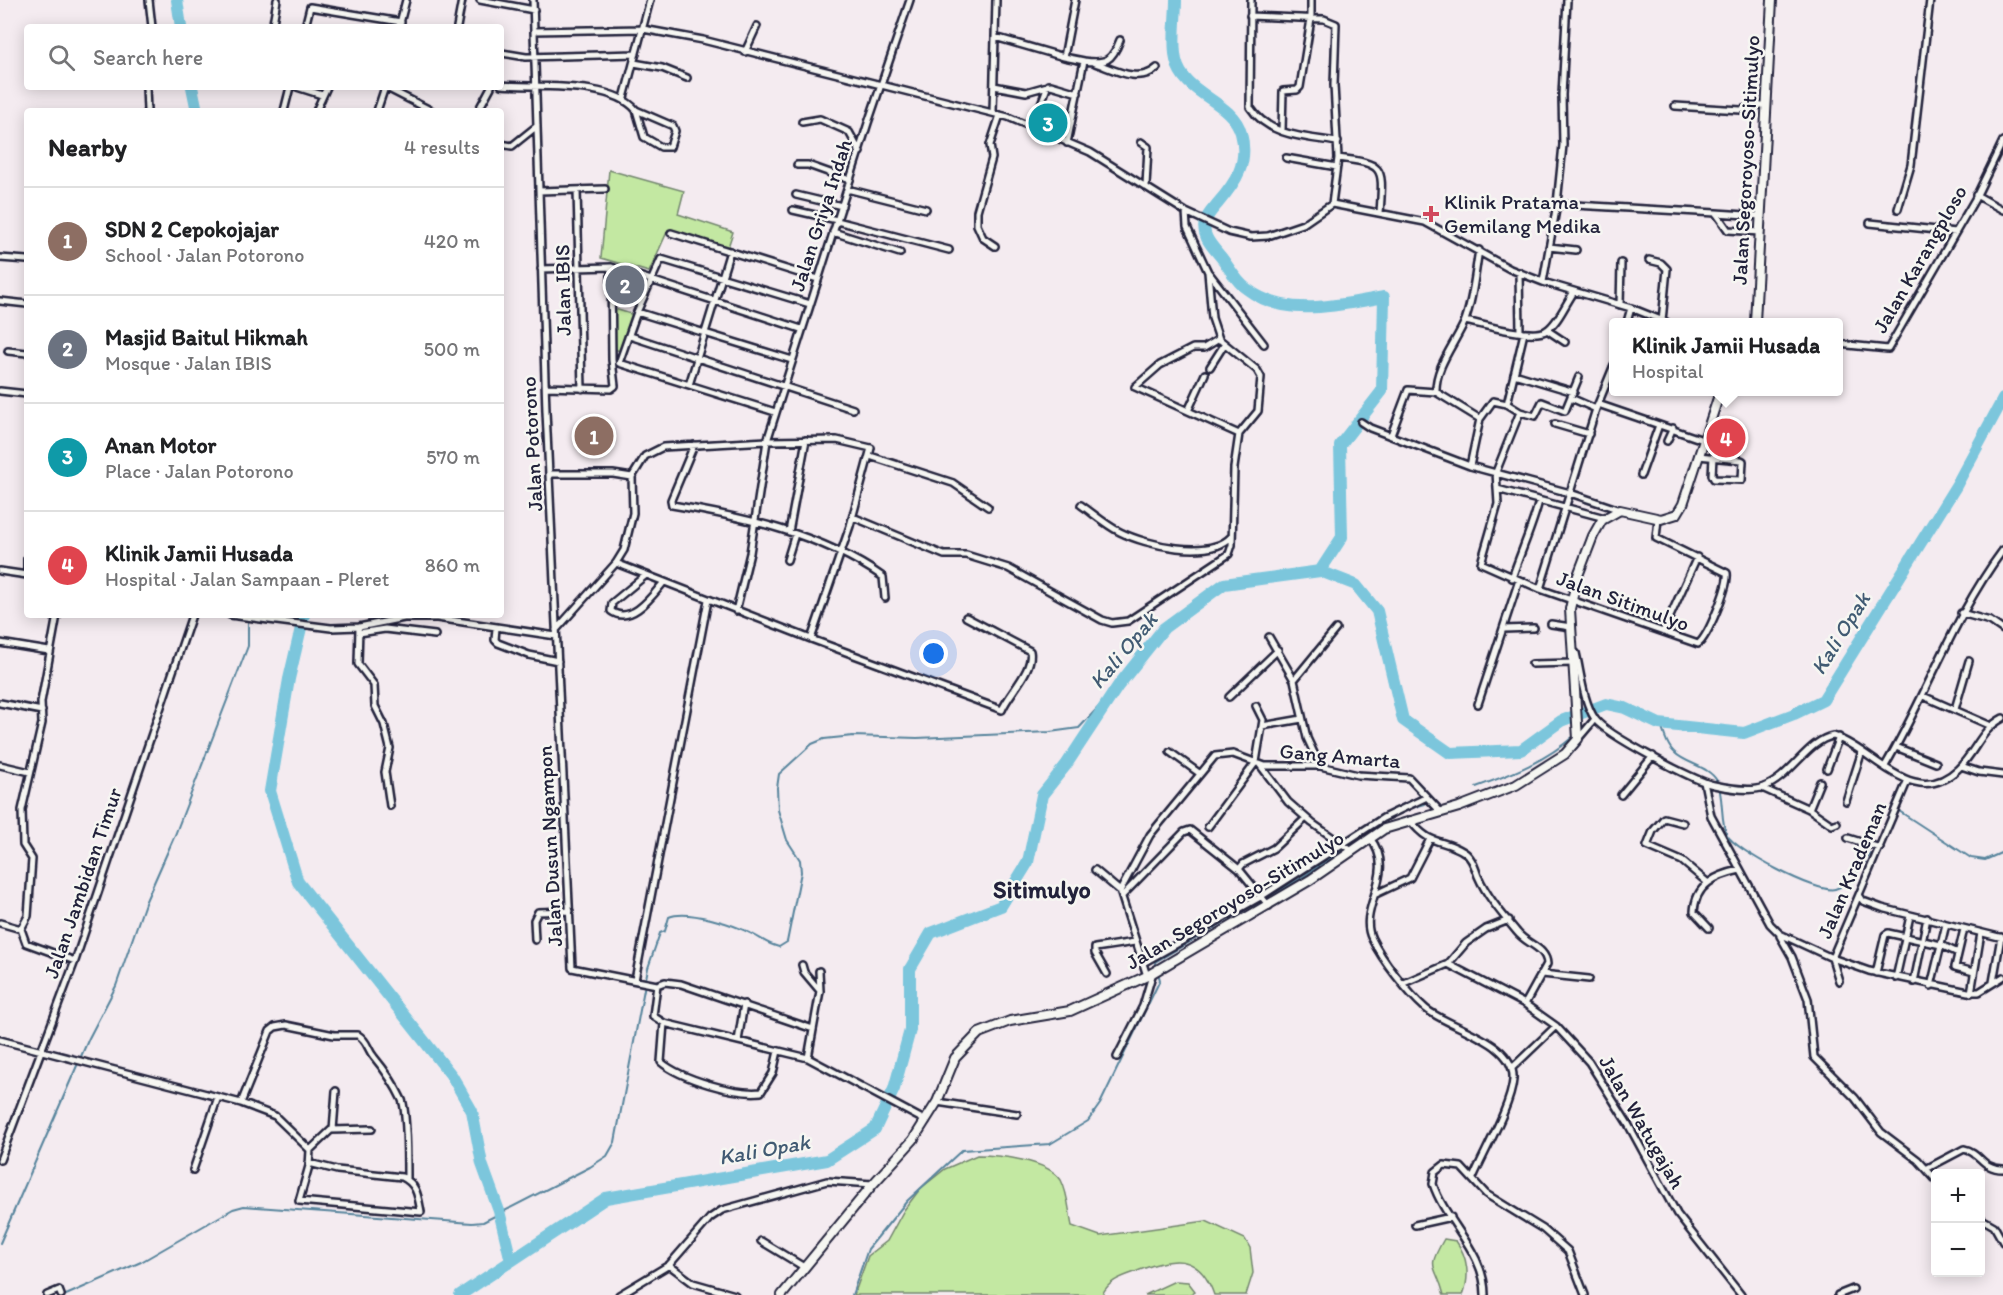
<!DOCTYPE html>
<html lang="en">
<head>
<meta charset="utf-8">
<style>
	body { margin:0; font-family:Itim,sans-serif; background:#f2f2f2; color:#202124 }
	.controls { position:absolute; right:18px; bottom:18px; display:grid; overflow:hidden; border-radius:6px; box-shadow:0 3px 15px #0003 }
	.controls button { width:54px; height:54px; display:grid; place-items:center; padding:0; border:0; border-bottom:2px solid #e0e0e0; background:#fff; color:#202124; font:30px sans-serif }
	.you { position:absolute; left:934px; top:654px; width:21px; height:21px; margin:-15px; border:4px solid #fff; border-radius:50%; background:#1a73e8; box-shadow:0 0 0 9px #1a73e833 }
	.badge { display:grid; place-items:center; width:39px; height:39px; border-radius:50%; background:#ea580c; color:#fff; font-size:20px; font-weight:700 }
	.pin { position:absolute; translate:-50% -50%; border:3px solid #fff; box-shadow:0 2px 6px #0006 }
	.popup { position:absolute; left:1609px; top:318px; width:234px; height:78px; box-sizing:border-box; display:grid; place-content:center; border-radius:6px; background:#fff; filter:drop-shadow(0 2px 4px #0005); font-size:20px; white-space:nowrap; color:#757577 }
	.popup b { font-size:22px; color:#202124 }
	.popup::after { content:''; position:absolute; left:50%; top:100%; margin-left:-12px; border:12px solid transparent; border-top-color:#fff }
	.list { margin:0; padding:0; list-style:none }
	h2 { display:flex; justify-content:space-between; align-items:center; height:78px; margin:0; padding:0 24px; font-size:26px }
	h2 small { font-size:20px; font-weight:400; color:#757577 }
	.list li { display:grid; grid-template-columns:39px 1fr auto; gap:18px; align-items:center; box-sizing:border-box; height:108px; padding:0 24px; border-top:2px solid #e0e0e0 }
	.list b { display:block; font-size:22px; white-space:nowrap }
	.list p { margin:0; font-size:20px; white-space:nowrap; color:#757577 }
	.list em { font-size:20px; font-style:normal; color:#757577 }
	.icon { flex:none; width:33px; height:33px; fill:none; stroke:currentColor; stroke-width:2; stroke-linecap:round; stroke-linejoin:round }
	.map { position:relative; flex:none; width:2003px; height:1295px; overflow:hidden }
	.search { position:absolute; background:#fff; box-shadow:0 3px 15px #0003; left:24px; top:24px; width:480px; height:66px; display:flex; align-items:center; gap:15px; box-sizing:border-box; padding:0 21px; border-radius:6px; color:#757577; font-size:22px }
	.panel { position:absolute; background:#fff; box-shadow:0 3px 15px #0003; left:24px; top:108px; width:480px; height:510px; border-radius:6px }
	.map>svg:first-child { display:block }
	.green { fill:#c3e8a2; stroke:#72856e; stroke-width:1.5 }
	.lines { fill:none; stroke-linecap:round; stroke-linejoin:round }
	.stream { stroke:#57849c; stroke-width:2 }
	.river { stroke:#7bc6dc; stroke-width:12 }
	.street-casing { stroke:#22223b; stroke-width:10 }
	.secondary-casing { stroke:#22223b; stroke-width:12 }
	.street { stroke:#f6f6f2; stroke-width:5 }
	.secondary { stroke:#f6f6f2; stroke-width:8 }
	.poi-dot { fill:#d1495b; stroke:#f6f6f2; stroke-width:2 }
	.labels { text-anchor:middle; stroke-width:5; stroke-linejoin:round; paint-order:stroke }
	.street-label { font-size:21px; fill:#22223b; stroke:#f6f6f2 }
	.poi-label { font-size:21px; fill:#22223b; stroke:#f6f6f2; text-anchor:start }
	.water-label { font-size:22px; font-style:italic; fill:#415b73; stroke:#f6f6f2 }
	.quarter-label { font-size:24px; font-weight:bold; fill:#22223b; stroke:#f6f6f2 }
</style>
</head>
<body>
<div class="map">
<svg width="2003" height="1295" viewBox="0 0 2003 1295">
	<rect width="100%" height="100%" fill="#f4ebf0"/>
	<filter id="ink" filterUnits="userSpaceOnUse"><feTurbulence type="fractalNoise" baseFrequency=".0167" numOctaves="2"/><feDisplacementMap in="SourceGraphic" scale="12" xChannelSelector="R" yChannelSelector="G"/><feConvolveMatrix kernelMatrix="1 2 1 2 8 2 1 2 1" color-interpolation-filters="sRGB"/></filter>
	<g filter="url(#ink)">
		<!-- green -->
		<path class="green" d="M 609,170 L 684,191 L 678,214 L 733,232 L 728,247 L 668,230 L 649,272 L 601,258 Z
			M 615,309 L 634,315 L 621,351 L 613,349 Z
			M 977,1155 C 998,1155 1048,1160 1061,1180 C 1068,1193 1069,1212 1072,1226 L 1100,1236 L 1206,1221 L 1245,1239 L 1250,1248 L 1253,1273 L 1246,1295 L 1214,1295 C 1199,1251 1170,1257 1135,1272 C 1121,1277 1108,1281 1102,1295 L 854,1295 L 868,1256 L 887,1241 L 904,1210 L 920,1189 L 945,1169 Z
			M 1444,1239 L 1456,1241 C 1468,1257 1470,1277 1463,1295 L 1444,1295 C 1436,1263 1425,1272 1444,1239 Z
			M 1175,1281 L 1188,1282 L 1195,1291 L 1189,1295 L 1145,1295 Z"/>
		<g class="lines">
			<!-- stream -->
			<path class="stream" d="M 1661,725 C 1664,734 1667,746 1675,753 C 1686,764 1709,766 1717,781 C 1724,796 1720,822 1727,835 C 1735,850 1817,894 1835,889 C 1850,885 1862,866 1870,854
				M 1476,787 C 1512,774 1546,761 1575,735
				M 1408,809 L 1425,804
				M 1899,811 L 1971,858 L 1985,860 L 2003,852
				M 0,1243 L 89,1038 L 116,986 L 145,903 L 175,835 L 248,646 L 248,618
				M 66,1295 L 141,1262 L 233,1209 L 244,1206 L 472,1223 L 483,1222 L 590,1167 L 607,1156 L 615,1142 L 648,968 L 660,933 L 665,931 L 669,917 C 688,909 736,925 754,935 C 763,940 769,945 779,947 L 787,942 L 801,872 L 800,860 L 787,840 L 778,810 L 777,788 L 779,774 L 812,744 L 824,739 L 853,736 L 917,738 L 1050,732 L 1079,728 L 1118,686
				M 852,1295 L 868,1249 L 907,1201 L 962,1150 L 1050,1144 L 1088,1121 L 1100,1104 L 1160,980 L 1155,962 L 1301,878 L 1392,816"/>
			<!-- river -->
			<path class="river" d="M 177,0 L 181,27
				M 1176,0 C 1176,18 1172,42 1176,60 C 1183,95 1232,100 1241,133 C 1249,163 1236,182 1218,203 C 1213,209 1207,215 1205,222 C 1201,236 1213,247 1221,257 C 1229,267 1236,282 1247,289 C 1286,319 1339,305 1384,297 L 1382,391 L 1340,445 L 1342,537 L 1320,571
				M 192,87 L 197,111
				M 304,615 L 289,679 L 270,791 L 298,882 L 452,1076 L 472,1111 L 482,1164 L 499,1211 L 511,1261
				M 460,1295 L 606,1198 L 827,1160 L 875,1129 L 894,1089 L 910,1030 L 910,969 L 931,933 L 1001,906 L 1028,862 L 1042,795 L 1066,765 L 1118,686 L 1164,628 L 1224,584 L 1320,571 L 1356,585 L 1377,611 L 1403,720 L 1450,753 L 1521,750 L 1561,721 L 1606,704 L 1625,708 L 1659,724 L 1744,733 L 1794,714 L 1823,700 L 1956,486 L 2003,399"/>
			<defs>
				<path id="street" d="M 149,0 L 152,27
					M 480,0 L 534,10
					M 533,0 L 546,411 L 572,968 L 657,985 L 653,1016 L 664,1023 L 808,1058 L 820,991 L 819,971
					M 1251,0 L 1250,107 C 1269,137 1307,137 1338,142
					M 1250,16 L 1324,19 L 1336,24 L 1334,85 L 1338,158 L 1332,204
					M 277,27 L 273,23 L 277,0
					M 305,27 L 310,7 L 401,22
					M 399,27 L 406,0
					M 457,27 L 462,0
					M 534,31 L 643,29 L 703,40 L 1008,117 L 1090,152 L 1186,212 L 1229,232 L 1251,237 L 1268,236 L 1303,224 L 1332,204 L 1425,222 L 1510,269 L 1543,282 L 1631,308 L 1666,322
					M 995,37 L 1064,57
					M 745,52 L 757,26
					M 502,53 L 526,57 L 636,54
					M 1084,61 C 1106,64 1112,61 1120,40
					M 634,63 L 662,68 L 687,78
					M 1095,63 C 1115,70 1139,84 1157,68
					M 501,85 C 538,88 612,81 636,110
					M 994,86 L 1026,92 L 1051,85 L 1078,93
					M 146,87 L 147,111
					M 297,87 L 322,95
					M 385,87 L 432,111
					M 624,98 L 650,0
					M 1675,106 L 1741,110 L 1755,105 L 1767,105
					M 636,110 L 673,126 L 675,131 L 670,147 L 661,147 L 644,137 Z
					M 284,111 L 290,87
					M 316,111 L 327,87
					M 377,111 L 385,87
					M 478,111 L 491,87
					M 993,112 L 996,0
					M 802,122 L 820,119 L 849,132 L 860,152
					M 1032,128 L 1048,85
					M 1282,131 L 1283,91 L 1297,90 L 1300,87 L 1311,19 L 1311,0
					M 1141,142 L 1148,147 L 1146,186
					M 1067,143 L 1084,61 L 1064,57 L 1075,0
					M 501,144 L 512,146 L 537,126
					M 1286,158 L 1337,167
					M 1338,158 C 1386,164 1383,167 1380,213
					M 797,165 L 808,165 L 850,180
					M 847,189 L 926,209
					M 577,190 L 582,389
					M 539,191 L 605,189
					M 796,195 L 842,206
					M 1976,195 L 2003,210
					M 1557,204 L 1716,213 L 1728,230 L 1760,232
					M 1898,209 L 1911,165 L 1930,0
					M 793,210 L 837,220
					M 1186,212 L 1187,227 L 1208,272 L 1212,318 L 1219,339 L 1204,348 L 1193,348 L 1160,365 L 1135,387 L 1239,434 L 1258,411 L 1261,377 L 1257,370 L 1219,339
					M 1716,213 L 1761,216
					M 837,221 L 949,250
					M 1870,223 L 1956,232
					M 833,232 L 900,253
					M 671,233 L 818,279
					M 995,246 L 983,238 L 977,225 L 977,211 L 992,158 L 990,145 L 1000,115
					M 1549,247 L 1576,250
					M 1479,250 C 1475,273 1473,301 1464,323 C 1454,345 1435,367 1436,392 L 1480,419 L 1493,401 L 1507,404 L 1520,412 L 1496,472 L 1498,504 L 1481,563 L 1540,589 L 1698,644 C 1708,637 1729,585 1727,573 L 1656,538 L 1658,519
					M 0,258 L 27,260
					M 1649,260 L 1661,263 L 1667,269 L 1662,321
					M 541,269 L 611,267 L 801,329
					M 1519,272 L 1520,332
					M 1209,273 L 1264,344
					M 1543,282 L 1557,204 L 1563,145 L 1562,95 L 1567,0
					M 0,301 L 27,304
					M 1620,305 L 1621,263
					M 637,312 L 792,360
					M 1465,321 C 1481,324 1534,340 1547,330 C 1558,323 1566,303 1574,292
					M 1627,322 L 1631,308
					M 1547,330 L 1565,342
					M 630,336 L 853,409
					M 1838,344 L 1888,349 L 1975,199 L 2003,141
					M 8,351 L 27,353
					M 619,363 L 637,312 L 661,259 L 810,304
					M 619,363 L 775,412
					M 1210,367 L 1224,345
					M 1514,374 L 1574,392
					M 689,385 L 730,251
					M 546,387 L 611,389 L 615,386 L 612,360 L 611,267
					M 0,391 L 27,394
					M 1571,398 L 1596,409
					M 1507,404 L 1524,333
					M 1598,404 L 1703,440
					M 1188,411 L 1205,374
					M 1520,412 L 1535,416 L 1542,402 L 1565,411 L 1579,377
					M 1480,419 L 1470,466 L 1570,493 L 1620,510
					M 1361,422 L 1370,428 L 1470,466
					M 1555,424 L 1589,434
					M 1391,435 L 1408,390 L 1436,392
					M 1667,441 L 1673,428
					M 694,445 L 671,500 L 672,505 C 744,517 822,534 883,577 L 885,598
					M 870,456 L 953,483 L 988,507
					M 1698,456 L 1741,460 L 1743,461 L 1742,480 L 1714,479 L 1712,475 L 1713,457
					M 550,474 L 613,474 L 632,477
					M 1641,475 L 1659,425
					M 1497,489 L 1605,518
					M 1081,505 C 1094,514 1106,525 1120,532 C 1146,545 1209,560 1231,537
					M 853,517 L 944,555 L 966,555 L 1008,568 L 1102,620 L 1112,623 L 1128,621 L 1229,554 L 1232,545 L 1234,468 L 1239,434
					M 789,532 L 806,440
					M 787,560 L 795,534
					M 0,571 L 27,575
					M 27,575 L 27,559
					M 646,575 L 612,603 L 611,611 C 631,626 653,595 664,582
					M 1512,578 C 1521,551 1532,528 1539,501
					M 1540,589 L 1596,409 L 1614,365
					M 736,611 L 750,553 L 767,441 L 868,123 L 910,0
					M 1961,613 L 1990,621 L 2003,630
					M 230,615 L 331,628 L 359,627 L 404,618 L 437,618 L 556,636
					M 1551,624 L 1571,627
					M 359,627 L 358,664 L 374,685 L 375,706 L 384,724 L 390,748 L 385,772 L 390,806
					M 496,628 L 495,640 L 498,643 L 529,655 L 558,661
					M 1504,629 L 1534,628
					M 556,630 L 616,563 L 624,550 L 633,513 L 632,477 L 645,456 L 663,447 L 767,441 L 837,440 L 871,448 L 850,526 L 811,639 L 616,563
					M 1663,632 L 1697,557
					M 359,633 L 385,629 L 435,635
					M 1269,637 L 1294,680 L 1307,738 L 1320,766
					M 811,639 L 1002,710 C 1009,693 1034,670 1030,651 L 966,617
					M 0,643 L 49,651
					M 1576,653 C 1581,674 1583,701 1595,719 C 1605,734 1696,782 1714,785 C 1728,788 1752,792 1764,787 C 1790,778 1808,740 1833,736 C 1875,750 1914,811 1958,769 C 1976,752 1980,730 2003,718
					M 1532,664 L 1574,663
					M 1294,680 L 1336,629
					M 1923,696 L 1989,725
					M 1229,697 L 1278,650
					M 0,703 L 42,711
					M 1478,704 L 1519,580
					M 1955,709 L 1969,661
					M 1262,726 L 1302,719
					M 1578,739 L 1595,719
					M 1896,747 L 1936,763
					M 1170,752 L 1199,773
					M 0,765 L 30,772
					M 1260,765 L 1288,802 L 1312,823 L 1352,851
					M 1885,766 C 1927,695 1953,617 2003,550
					M 1961,766 L 1979,772 L 2003,775
					M 1827,769 L 1839,737
					M 1704,782 L 1711,816 L 1770,924 L 1780,934 L 1832,958 L 1907,782
					M 1762,788 L 1809,809 L 1832,825 L 1837,823
					M 1621,795 L 1653,756
					M 1846,801 L 1862,751
					M 1809,809 L 1820,782
					M 1410,820 C 1430,847 1443,838 1464,852 C 1472,857 1475,868 1478,876 C 1487,897 1503,915 1517,932 C 1527,945 1546,947 1547,964 L 1525,1004 L 1556,1026 L 1589,1062 L 1628,1124 L 1677,1214 L 1741,1295
					M 1683,823 L 1664,818 L 1653,831 L 1647,846 L 1682,861 L 1708,883
					M 1208,827 L 1256,762 L 1263,720 L 1256,706
					M 1370,838 C 1399,874 1356,908 1372,939 C 1382,960 1408,993 1425,1008 C 1449,1029 1516,1040 1513,1080 C 1511,1106 1484,1152 1473,1178
					M 1848,838 L 1880,848
					M 1239,869 L 1243,864 L 1274,848 L 1306,818
					M 1095,870 L 1120,891 L 1147,976
					M 1120,891 L 1150,835 L 1215,756 L 1233,754 L 1265,766 L 1320,766 L 1358,775 L 1409,778 L 1440,811
					M 1376,894 L 1410,878 L 1430,839
					M 1859,895 L 1863,901 L 1882,908 L 2003,938
					M 1122,896 L 1184,832 L 1190,830 L 1239,869 L 1269,906
					M 0,923 L 21,929 L 26,943 L 75,961
					M 1709,928 L 1694,912 C 1695,884 1717,875 1740,870
					M 21,929 L 28,916 L 32,859 L 23,845 L 22,810 L 42,723 L 41,702 L 57,615
					M 1964,929 L 1955,967 L 1974,972
					M 1780,936 L 1792,957 L 1808,999 L 1814,1057 L 1855,1098 L 1881,1132 L 1918,1160 L 1936,1180
					M 535,940 L 534,920 L 538,912 L 570,911
					M 1143,963 L 1262,896 L 1383,818 L 1427,797
					M 1448,964 L 1525,1004
					M 802,965 L 804,972 L 820,991
					M 1876,973 L 1885,935 L 1888,933 L 1941,945 L 1958,953
					M 1107,974 L 1095,953 L 1095,948 L 1135,942
					M 1542,974 L 1589,979
					M 1896,978 L 1910,916
					M 635,980 L 708,600
					M 1839,981 L 1832,958 L 1869,971 L 1968,992 L 1979,992 L 2003,977
					M 1914,982 L 1927,918
					M 1993,982 L 2001,937
					M 1404,983 L 1448,964 L 1466,943 L 1486,929 L 1509,920
					M 657,985 L 665,982 L 681,984 L 813,1029
					M 1931,986 L 1946,924
					M 1971,993 L 1981,933
					M 664,1023 L 661,1062 C 681,1079 736,1095 761,1092 L 773,1073 L 778,1051
					M 0,1040 L 241,1103 L 275,1116 L 310,1150 L 309,1166 L 299,1201 L 421,1212 C 418,1196 417,1184 402,1177 L 337,1170 L 309,1163
					M 738,1041 L 744,1004
					M 1117,1057 L 1143,1006 L 1153,972
					M 808,1058 L 926,1121
					M 1512,1068 L 1556,1026
					M 937,1102 L 1017,1114
					M 241,1103 L 270,1031 L 275,1027 L 286,1025 L 334,1035 L 358,1035 C 368,1041 367,1049 374,1057 C 384,1069 395,1085 402,1100 C 407,1112 407,1163 407,1179
					M 333,1130 L 336,1091
					M 310,1150 L 331,1130 L 372,1129
					M 0,1160 L 75,961 L 192,615
					M 1926,1169 L 1964,1149 C 1981,1152 1981,1169 2003,1169
					M 193,1170 L 218,1097
					M 1980,1218 L 1994,1226 L 2003,1242
					M 1415,1225 L 1451,1217
					M 761,1241 L 804,1267
					M 669,1265 L 693,1283 L 735,1295
					M 47,1295 L 59,1290 L 61,1295
					M 619,1295 L 669,1265 L 710,1218 L 722,1210 L 827,1181 L 873,1184
					M 1485,1295 C 1485,1252 1446,1223 1433,1184 L 1435,1172 L 1444,1165 L 1461,1167 L 1486,1194 L 1543,1229 L 1568,1251 L 1585,1295
					M 1838,1295 L 1853,1289"/>
				<path id="secondary" d="M 1755,322 L 1772,0
					M 782,1295 L 873,1184 L 913,1140 L 937,1102 L 955,1058 L 979,1033 L 1010,1021 L 1070,1011 L 1147,976 L 1310,880 L 1384,829 L 1459,807 L 1516,785 L 1565,754 L 1578,739 L 1570,609 L 1577,578 L 1593,536 L 1602,520 L 1620,510 L 1661,519 L 1677,514 L 1683,504 L 1720,392"/>
			</defs>
			<!-- street casing -->
			<use href="#street" class="street-casing"/>
			<!-- secondary casing -->
			<use href="#secondary" class="secondary-casing"/>
			<!-- street -->
			<use href="#street" class="street"/>
			<!-- secondary -->
			<use href="#secondary" class="secondary"/>
		</g>
	</g>
	<!-- markers -->
	<path class="poi-dot" d="M1428 205h6v6h6v6h-6v6h-6v-6h-6v-6h6z"/>
	<g class="labels">
		<!-- street labels -->
		<g class="street-label">
			<text transform="translate(1746 160) rotate(-87)" y="7">Jalan Segoroyoso-Sitimulyo</text>
			<text transform="translate(821 215) rotate(-72)" y="7">Jalan Griya Indah</text>
			<text transform="translate(1920 259) rotate(-60)" y="7">Jalan Karangploso</text>
			<text transform="translate(563 290) rotate(-91)" y="7">Jalan IBIS</text>
			<text transform="translate(532 444) rotate(-93)" y="7">Jalan Potorono</text>
			<text transform="translate(1623 601) rotate(20)" y="7">Jalan Sitimulyo</text>
			<text transform="translate(1340 756) rotate(5)" y="7">Gang Amarta</text>
			<text transform="translate(550 846) rotate(-93)" y="7">Jalan Dusun Ngampon</text>
			<text transform="translate(1852 870) rotate(-67)" y="7">Jalan Krademan</text>
			<text transform="translate(83 883) rotate(-71)" y="7">Jalan Jambidan Timur</text>
			<text transform="translate(1235 900) rotate(-31)" y="7">Jalan Segoroyoso-Sitimulyo</text>
			<text transform="translate(1642 1122) rotate(60)" y="7">Jalan Watugajah</text>
		</g>
		<!-- poi labels -->
		<g class="poi-label">
			<text x="1444" y="209">Klinik Pratama<tspan x="1444" dy="24">Gemilang Medika</tspan></text>
		</g>
		<!-- water labels -->
		<g class="water-label">
			<text transform="translate(1840 633) rotate(-58)" y="8">Kali Opak</text>
			<text transform="translate(1123 650) rotate(-50)" y="8">Kali Opak</text>
			<text transform="translate(764 1149) rotate(-10)" y="8">Kali Opak</text>
		</g>
		<!-- quarter labels -->
		<g class="quarter-label">
			<text x="1042" y="898">Sitimulyo</text>
		</g>
	</g>
</svg>
<div class="controls">
<button>+</button>
<button>−</button>
</div>
<div class="you"></div>
<div class="pin badge" style="left:594px;top:436px;background:#8d6e63">1</div>
<div class="pin badge" style="left:625px;top:285px;background:#6b7280">2</div>
<div class="pin badge" style="left:1048px;top:123px;background:#0f9aa8">3</div>
<div class="pin badge" style="left:1726px;top:438px;background:#e0444e">4</div>
<div class="popup"><b>Klinik Jamii Husada</b>Hospital</div>
<div class="search"><svg class="icon" aria-label="search" viewBox="0 0 24 24"><circle cx="10" cy="10" r="6"/><path d="M15 15l6 6"/></svg>Search here</div>
<section class="panel">
<h2>Nearby<small>4 results</small></h2>
<ul class="list">
<li><span class="badge" style="background:#8d6e63">1</span><div><b>SDN 2 Cepokojajar</b><p>School · Jalan Potorono</p></div><em>420 m</em></li>
<li><span class="badge" style="background:#6b7280">2</span><div><b>Masjid Baitul Hikmah</b><p>Mosque · Jalan IBIS</p></div><em>500 m</em></li>
<li><span class="badge" style="background:#0f9aa8">3</span><div><b>Anan Motor</b><p>Place · Jalan Potorono</p></div><em>570 m</em></li>
<li><span class="badge" style="background:#e0444e">4</span><div><b>Klinik Jamii Husada</b><p>Hospital · Jalan Sampaan - Pleret</p></div><em>860 m</em></li>
</ul>
</section>
</div>
</body>
</html>
